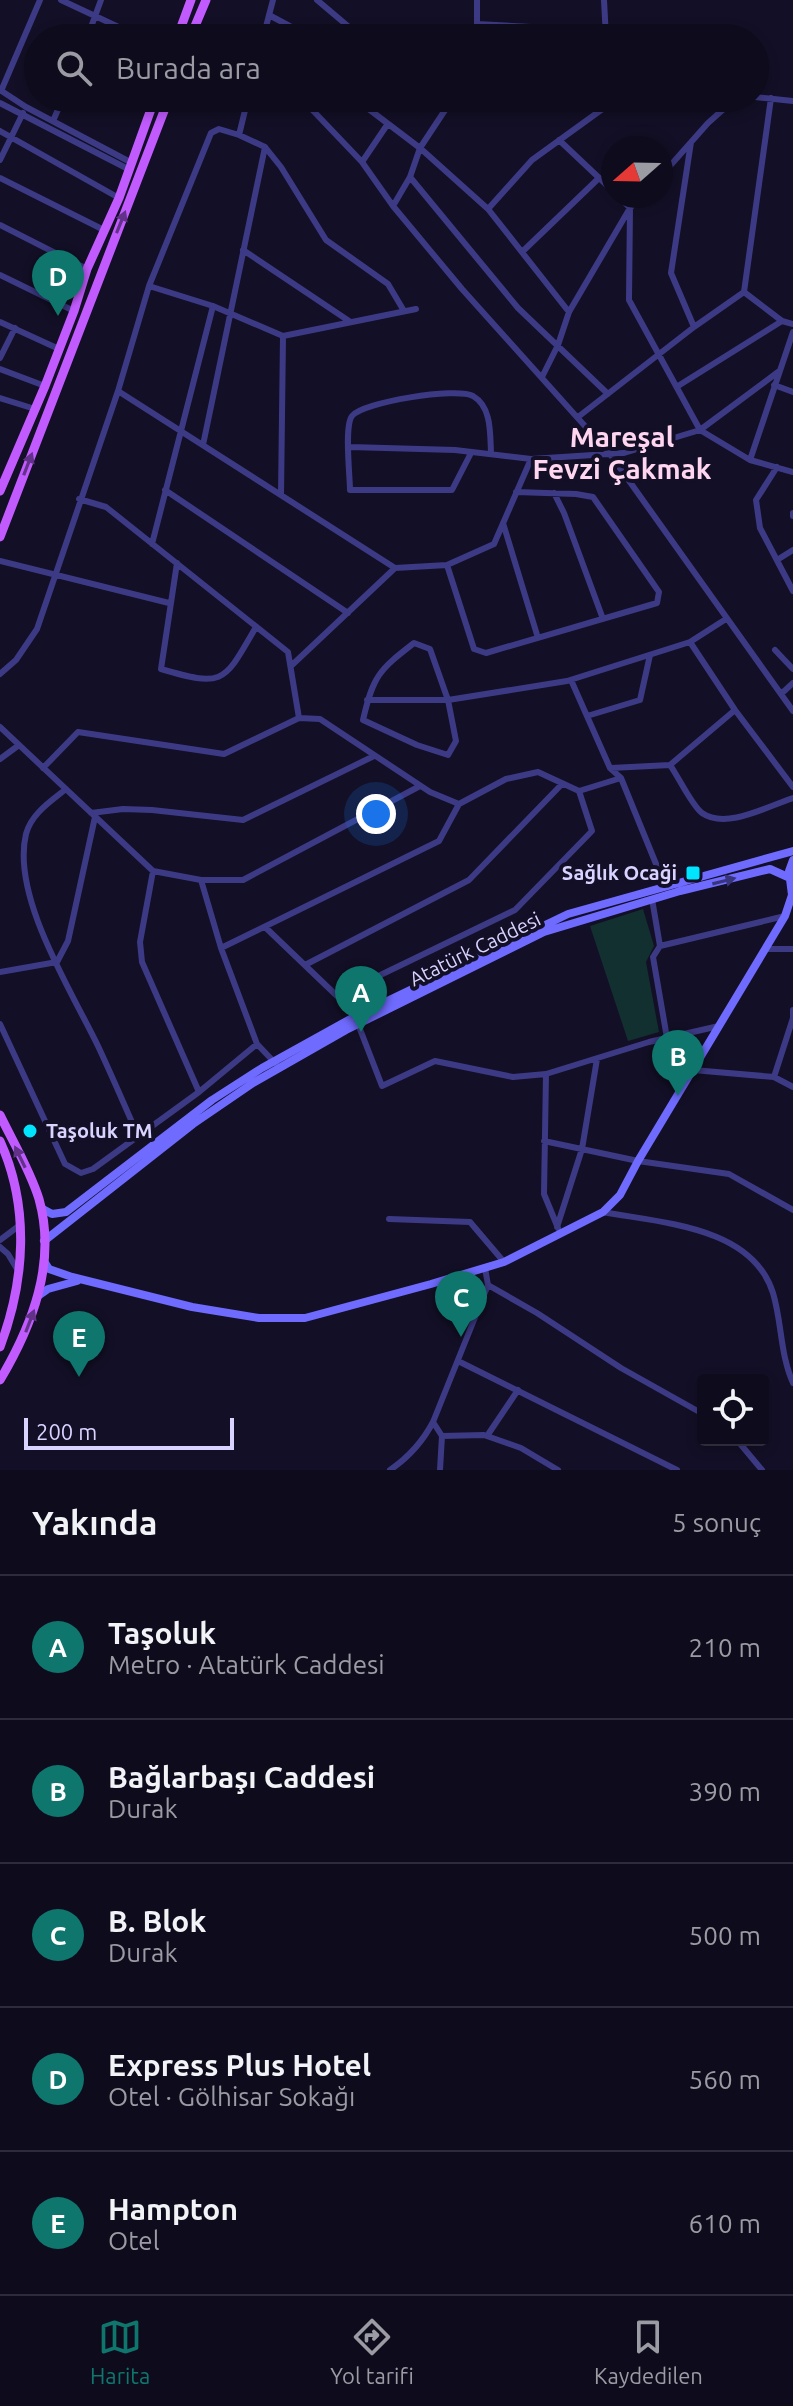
<!DOCTYPE html>
<html lang="tr">
<head>
<meta charset="utf-8">
<style>
	body { margin:0; font-family:Ubuntu,sans-serif; background:#1c1929; color:#f1f3f6 }
	.controls { position:absolute; right:24px; bottom:24px; display:grid; overflow:hidden; border-radius:8px; box-shadow:0 4px 12px #0003 }
	.controls button { width:72px; height:72px; display:grid; place-items:center; padding:0; border:0; border-bottom:2px solid #2e2b3b; background:#0e0b1c; color:#f1f3f6; font:40px sans-serif }
	.compass { position:absolute; left:601px; top:136px; width:72px; height:72px; border-radius:50%; background:#0e0b1c; box-shadow:0 4px 12px #0003; rotate:250deg }
	.scale { position:absolute; left:24px; bottom:20px; width:210px; box-sizing:border-box; padding-left:8px; border:4px solid #d9d4ff; border-top:0; font-size:22px; line-height:28px; white-space:nowrap; color:#d9d4ff; -webkit-text-stroke:6px #130f26; paint-order:stroke }
	.you { position:absolute; left:376px; top:814px; width:28px; height:28px; margin:-20px; border:6px solid #fff; border-radius:50%; background:#1a73e8; box-shadow:0 0 0 12px #1a73e833 }
	.badge { display:grid; place-items:center; width:52px; height:52px; border-radius:50%; background:#0f766e; color:#fff; font-size:26px; font-weight:700 }
	.pin { position:absolute; translate:-50% -66px; filter:drop-shadow(0 2px 4px #0008) }
	.pin::after { content:''; position:absolute; top:42px; width:28px; height:24px; background:inherit; clip-path:polygon(0 0,100% 0,50% 100%) }
	.list { margin:0; padding:0; list-style:none }
	h2 { display:flex; justify-content:space-between; align-items:center; height:104px; margin:0; padding:0 32px; font-size:34px }
	h2 small { font-size:26px; font-weight:400; color:#9b9ba3 }
	.list li { display:grid; grid-template-columns:52px 1fr auto; gap:24px; align-items:center; box-sizing:border-box; height:144px; padding:0 32px; border-top:2px solid #2e2b3b }
	.list b { display:block; font-size:30px; white-space:nowrap }
	.list p { margin:0; font-size:26px; white-space:nowrap; color:#9b9ba3 }
	.list em { font-size:26px; font-style:normal; color:#9b9ba3 }
	.icon { flex:none; width:44px; height:44px; fill:none; stroke:currentColor; stroke-width:2; stroke-linecap:round; stroke-linejoin:round }
	.map { position:relative; flex:none; width:793px; height:1470px; overflow:hidden }
	.search { position:absolute; background:#0e0b1c; box-shadow:0 4px 12px #0003; left:24px; right:24px; top:24px; height:88px; display:flex; align-items:center; gap:20px; box-sizing:border-box; padding:0 28px; border-radius:44px; color:#9b9ba3; font-size:30px }
	.sheet { height:824px; background:#0e0b1c }
	nav { display:flex; justify-content:space-around; align-items:center; box-sizing:border-box; height:112px; border-top:2px solid #2e2b3b; background:#0e0b1c; font-size:22px; color:#9b9ba3 }
	nav a { display:grid; justify-items:center; gap:4px }
	nav .on { color:#0f766e }
	.map>svg:first-child { display:block }
	.green { fill:#12302f }
	.lines { fill:none; stroke-linecap:round; stroke-linejoin:round }
	.street { stroke:#3d3a85; stroke-width:6 }
	.secondary { stroke:#6f6bff; stroke-width:8 }
	.primary { stroke:#c25bff; stroke-width:9 }
	.oneway { fill:#623188 }
	.oneway2 { fill:#38347d }
	.poi-dot { fill:#00e5ff; stroke:#130f26; stroke-width:3 }
	.labels { text-anchor:middle; stroke-width:8; stroke-linejoin:round; paint-order:stroke }
	.poi-label { font-size:20px; font-weight:bold; fill:#d9d4ff; stroke:#130f26; text-anchor:end }
	.street-label { font-size:20px; fill:#d9d4ff; stroke:#130f26 }
	.district-label { font-size:28px; font-weight:bold; fill:#ffd6f0; stroke:#130f26 }
</style>
</head>
<body>
<div class="map">
<svg width="793" height="1470" viewBox="0 0 793 1470">
	<rect width="100%" height="100%" fill="#130f26"/>
	<!-- green -->
	<path class="green" d="M 643,909 L 654,946 L 646,962 L 659,1032 L 628,1041 L 590,926 Z"/>
	<g class="lines">
		<!-- street -->
		<path class="street" d="M 61,0 L 142,38
			M 317,0 L 362,38
			M 477,0 L 477,24 L 605,31
			M 604,0 L 606,38
			M 269,15 L 312,38
			M 87,38 L 101,0
			M 263,38 L 273,0
			M 0,90 L 26,107 L 132,163
			M 1,91 L 40,0
			M 755,97 L 793,101
			M 301,98 L 362,162 L 393,206 L 462,289 L 610,454 L 793,711
			M 360,98 L 362,104 L 420,148 L 488,209 L 569,312
			M 438,98 L 443,112
			M 771,98 L 744,292 L 782,321 L 793,324
			M 0,103 L 130,170
			M 53,121 L 63,98
			M 0,131 L 119,198
			M 239,135 L 248,98
			M 559,140 L 613,191
			M 691,142 L 671,273 L 694,327
			M 0,160 L 23,113
			M 362,162 L 387,125
			M 661,176 L 708,123 L 736,98
			M 410,177 L 518,308 L 608,394
			M 0,178 L 104,230
			M 618,196 L 630,208 L 629,300 L 700,430 L 750,460 L 793,472
			M 393,206 L 410,177 L 420,148 L 453,98
			M 488,209 L 532,160 L 608,105 L 609,98
			M 0,225 L 87,269
			M 243,250 L 349,321
			M 522,252 L 599,178
			M 0,275 L 74,311
			M 149,286 L 213,306 L 283,336 L 281,495
			M 0,322 L 59,349
			M 283,336 L 416,309
			M 0,358 L 15,328
			M 0,369 L 45,386
			M 542,377 L 558,345 L 569,312 L 630,208 L 641,196
			M 774,385 L 793,392
			M 678,386 L 782,321
			M 118,391 L 395,568
			M 0,398 L 35,409
			M 578,417 L 694,327 L 744,292
			M 203,445 L 265,147
			M 350,447 L 455,450 L 531,459 L 624,453 L 700,430 L 778,372
			M 471,453 L 452,490 L 350,490 C 350,476 344,426 352,416 C 363,402 456,387 473,396 C 492,407 490,434 491,453
			M 750,460 L 793,332
			M 777,467 L 756,500 L 760,528 L 793,591
			M 165,490 L 348,613
			M 554,493 L 564,513 L 603,619
			M 79,499 L 106,507 L 288,652 L 299,718 L 320,719 L 430,792 L 459,804 L 506,779 L 538,772 L 579,791 L 592,831 L 515,910 L 337,996 L 265,927
			M 793,513 L 793,516
			M 503,523 L 538,638
			M 152,544 L 213,306
			M 777,560 L 793,550
			M 0,561 L 169,603
			M 177,563 L 161,669 C 225,688 224,682 256,627
			M 447,565 L 474,649 L 486,653 L 657,603 L 659,592 L 593,497 L 576,494 L 516,492
			M 690,642 L 735,710 L 793,787
			M 414,643 L 430,649 L 448,700 L 456,741 L 448,755 L 417,745 L 363,720 C 373,676 379,670 414,643 Z
			M 775,650 L 793,669
			M 291,666 L 395,568 L 447,565 L 494,544 L 531,459
			M 0,674 L 16,660 L 37,629 L 118,391 L 149,286 L 211,133 L 219,129 L 239,135 L 265,147 L 281,167 L 326,240 L 388,284 L 404,311
			M 571,680 L 610,768 L 621,778 L 665,886
			M 781,694 L 793,683
			M 367,700 L 448,700 L 567,681 L 690,642 L 726,619
			M 587,716 L 640,700 L 650,655
			M 0,727 L 153,871 L 201,880 L 221,948 L 257,1044 L 276,1064
			M 0,759 L 19,745
			M 670,765 C 678,776 692,806 702,813 C 726,830 768,806 793,798
			M 43,768 L 78,732 L 224,754 L 299,718
			M 611,768 L 670,765 L 735,710
			M 66,789 C 51,801 31,814 26,834 C 11,896 71,990 98,1046 C 112,1076 125,1106 138,1136
			M 579,791 L 621,778
			M 91,813 L 123,809 L 152,810 L 243,820 L 374,756
			M 153,871 L 140,942 L 142,962 L 199,1092
			M 201,880 L 243,880 L 420,786
			M 652,899 L 660,946 L 653,957 L 667,1038
			M 660,946 L 785,916
			M 221,948 L 439,841 L 459,804
			M 766,949 L 793,949
			M 305,965 L 469,880 L 562,784
			M 0,972 L 57,962 L 68,941 L 95,817
			M 0,1024 L 65,1164 L 81,1173 L 93,1169 L 199,1092 L 257,1044
			M 358,1024 L 382,1086 L 435,1061 L 513,1077 L 546,1074 L 649,1042 L 719,1026
			M 693,1070 L 774,1077 L 793,1087
			M 546,1074 L 544,1194 L 558,1228
			M 774,1077 L 793,1018 L 793,1010
			M 544,1141 L 638,1161 L 729,1174 L 793,1210
			M 603,1212 C 661,1223 752,1226 773,1293 C 782,1323 780,1354 793,1383
			M 389,1219 L 470,1222 L 504,1262
			M 557,1227 L 582,1149 L 597,1059
			M 0,1240 L 20,1225
			M 0,1247 L 8,1254 L 17,1269
			M 488,1285 L 537,1313 L 621,1368 L 703,1414
			M 458,1361 L 677,1470
			M 433,1422 L 442,1436 L 440,1470
			M 442,1436 L 484,1435 L 521,1448 L 558,1470
			M 487,1436 L 518,1390
			M 737,1440 L 762,1470
			M 390,1470 C 409,1457 422,1443 433,1422 L 488,1285 L 485,1268"/>
		<!-- secondary -->
		<path class="secondary" d="M 41,1208 L 52,1214 L 66,1212 L 212,1100 L 262,1068 L 354,1017 L 568,914 L 793,851
			M 44,1241 L 193,1124 L 253,1083 L 346,1030 L 544,932 L 680,891 L 770,869 L 790,878
			M 44,1261 L 49,1269 L 72,1277 L 192,1307 L 259,1318 L 305,1318 L 431,1284 L 504,1262 L 603,1212 L 620,1195 L 638,1161 L 785,916 L 792,895 L 789,871 L 793,860
			M 38,1296 L 48,1289 L 77,1281"/>
		<!-- primary -->
		<path class="primary" d="M 177,38 L 191,0
			M 190,38 L 206,0
			M 0,491 L 45,386 L 74,311 L 87,269 L 119,198 L 155,98
			M 0,537 L 169,98
			M 0,1115 C 13,1142 30,1170 39,1199 C 57,1263 32,1326 0,1380
			M 0,1141 C 30,1207 25,1281 0,1347"/>
	</g>
	<!-- one-way arrows -->
	<defs><path id="oneway-solid" d="M-6-.8H1V-3.2L6.5 0L1 3.2V.8H-6Z" transform="scale(2)"/></defs>
	<g class="oneway">
		<use href="#oneway-solid" transform="translate(121 222) rotate(-68)"/>
		<use href="#oneway-solid" transform="translate(28 464) rotate(-69)"/>
		<use href="#oneway-solid" transform="translate(20 1157) rotate(-116)"/>
		<use href="#oneway-solid" transform="translate(30 1321) rotate(-69)"/>
	</g>
	<use class="oneway2" href="#oneway-solid" transform="translate(724 881) rotate(-14)"/>
	<!-- markers -->
	<g class="poi-dot">
		<rect x="685" y="865" width="16" height="16" rx="4"/>
		<circle cx="30" cy="1131" r="8"/>
	</g>
	<g class="labels">
		<!-- poi labels -->
		<g class="poi-label">
			<text x="677" y="880">Sağlık Ocaği</text>
			<text x="46" y="1138" text-anchor="start">Taşoluk TM</text>
		</g>
		<!-- street labels -->
		<g class="street-label">
			<text transform="translate(475 949) rotate(-26)" y="7">Atatürk Caddesi</text>
		</g>
		<!-- district labels -->
		<g class="district-label">
			<text x="622" y="447">Mareşal<tspan x="622" dy="32">Fevzi Çakmak</tspan></text>
		</g>
	</g>
</svg>
<div class="controls">
<button><svg class="icon" aria-label="locate" viewBox="0 0 24 24"><circle cx="12" cy="12" r="6"/><path d="M12 2v4M12 18v4M2 12h4M18 12h4"/></svg></button>
</div>
<svg class="compass" viewBox="-18 -18 36 36"><path d="M0-13l5 13h-10z" fill="#e53935"/><path d="M0 13l5-13h-10z" fill="#9b9ba3"/></svg>
<div class="scale">200 m</div>
<div class="you"></div>
<div class="pin badge" style="left:361px;top:1032px">A</div>
<div class="pin badge" style="left:678px;top:1096px">B</div>
<div class="pin badge" style="left:461px;top:1337px">C</div>
<div class="pin badge" style="left:58px;top:316px">D</div>
<div class="pin badge" style="left:79px;top:1377px">E</div>
<div class="search"><svg class="icon" aria-label="search" viewBox="0 0 24 24"><circle cx="10" cy="10" r="6"/><path d="M15 15l6 6"/></svg>Burada ara</div>
</div>
<section class="sheet">
<h2>Yakında<small>5 sonuç</small></h2>
<ul class="list">
<li><span class="badge">A</span><div><b>Taşoluk</b><p>Metro · Atatürk Caddesi</p></div><em>210 m</em></li>
<li><span class="badge">B</span><div><b>Bağlarbaşı Caddesi</b><p>Durak</p></div><em>390 m</em></li>
<li><span class="badge">C</span><div><b>B. Blok</b><p>Durak</p></div><em>500 m</em></li>
<li><span class="badge">D</span><div><b>Express Plus Hotel</b><p>Otel · Gölhisar Sokağı</p></div><em>560 m</em></li>
<li><span class="badge">E</span><div><b>Hampton</b><p>Otel</p></div><em>610 m</em></li>
</ul>
</section>
<nav>
<a class="on"><svg class="icon" aria-label="map" viewBox="0 0 24 24"><path d="M3 6l6-2 6 2 6-2v14l-6 2-6-2-6 2zM9 4v14M15 6v14"/></svg>Harita</a>
<a><svg class="icon" aria-label="directions" viewBox="0 0 24 24"><path d="M12 3l9 9-9 9-9-9zM9 14v-3h6M13 9l2 2-2 2"/></svg>Yol tarifi</a>
<a><svg class="icon" aria-label="saved" viewBox="0 0 24 24"><path d="M7 4h10v16l-5-4-5 4z"/></svg>Kaydedilen</a>
</nav>
</body>
</html>
